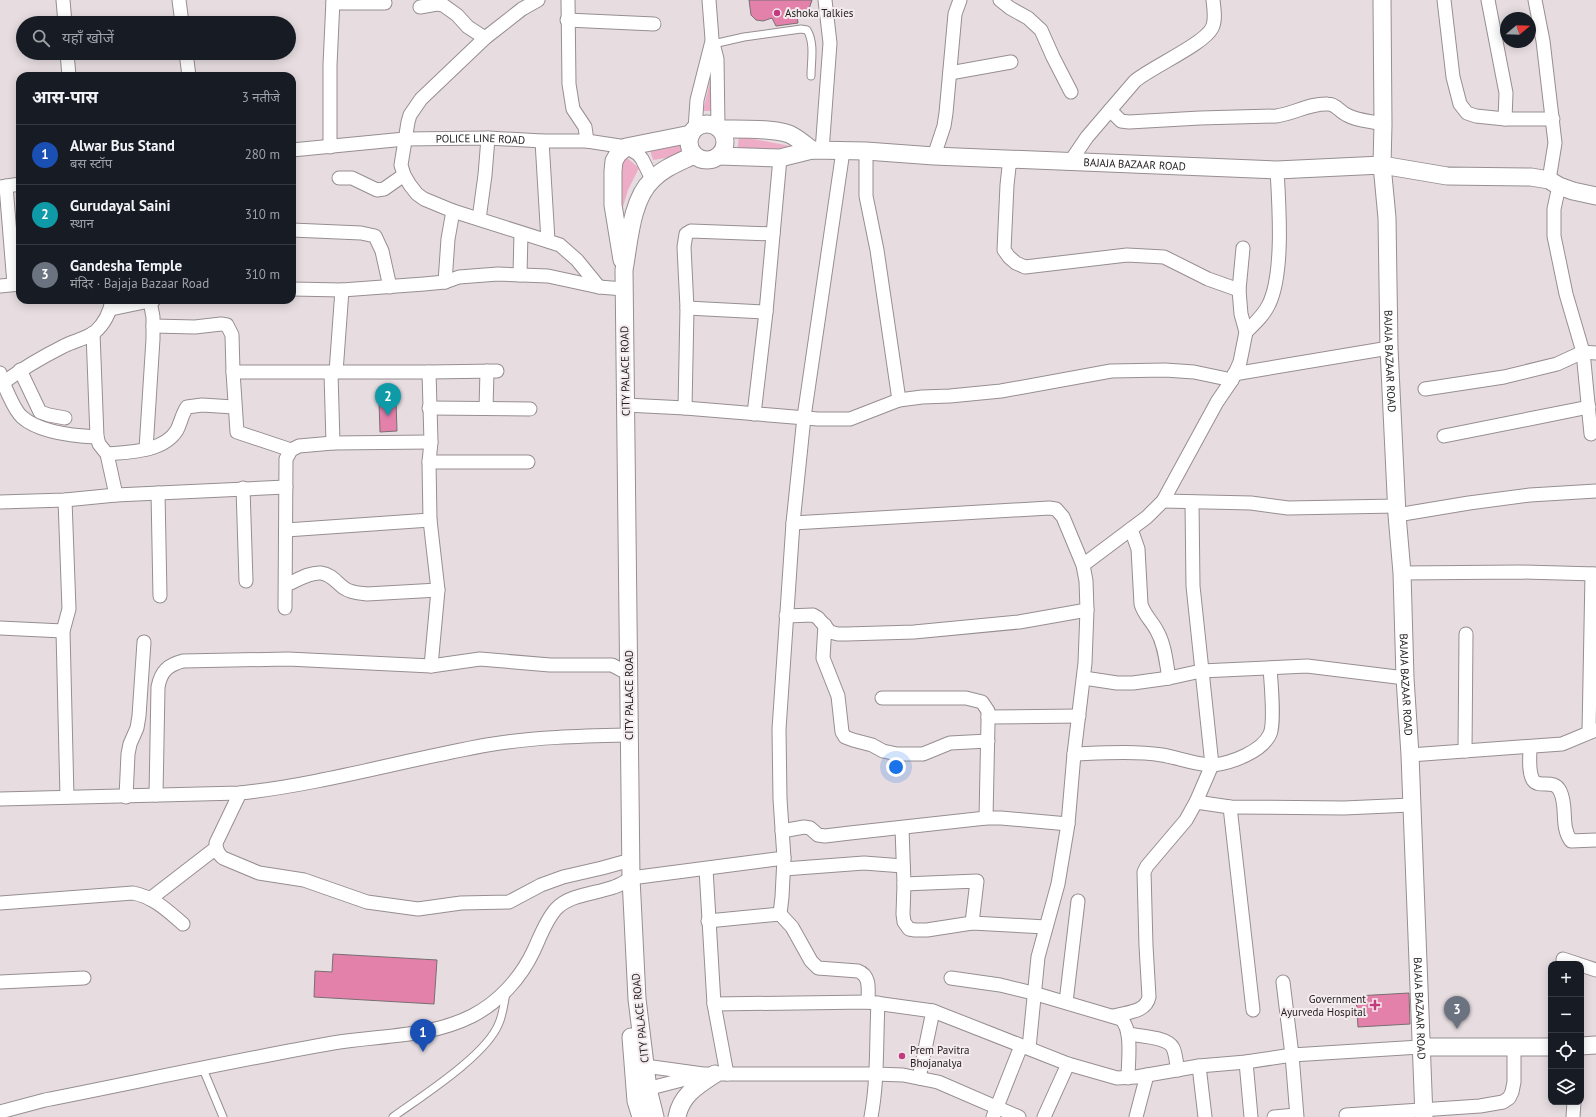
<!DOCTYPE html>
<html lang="hi">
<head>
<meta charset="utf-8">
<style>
	body { margin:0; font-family:"PT Sans","Noto Sans Devanagari",sans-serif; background:#242831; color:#f1f3f6 }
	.controls { position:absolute; right:12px; bottom:12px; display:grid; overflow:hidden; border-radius:8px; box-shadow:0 2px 10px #0003 }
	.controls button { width:36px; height:36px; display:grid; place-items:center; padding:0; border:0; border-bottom:1px solid #363941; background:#171b24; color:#f1f3f6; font:20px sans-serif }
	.compass { position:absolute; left:1500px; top:12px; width:36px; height:36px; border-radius:50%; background:#171b24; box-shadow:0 2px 10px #0003; rotate:71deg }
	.you { position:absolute; left:896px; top:767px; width:14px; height:14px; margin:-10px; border:3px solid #fff; border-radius:50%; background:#1a73e8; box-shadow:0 0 0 6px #1a73e833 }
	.badge { display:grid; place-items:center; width:26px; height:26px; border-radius:50%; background:#db2777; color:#fff; font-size:13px; font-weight:700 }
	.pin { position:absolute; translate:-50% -33px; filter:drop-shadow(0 1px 2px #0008) }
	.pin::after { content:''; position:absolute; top:21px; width:14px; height:12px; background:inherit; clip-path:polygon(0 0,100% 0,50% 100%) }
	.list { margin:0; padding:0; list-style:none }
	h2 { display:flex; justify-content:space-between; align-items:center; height:52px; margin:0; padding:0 16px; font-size:17px }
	h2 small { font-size:13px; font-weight:400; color:#9ea1a6 }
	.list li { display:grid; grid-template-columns:26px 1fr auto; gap:12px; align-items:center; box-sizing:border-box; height:60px; padding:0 16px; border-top:1px solid #363941 }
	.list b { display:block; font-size:15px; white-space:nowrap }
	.list p { margin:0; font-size:13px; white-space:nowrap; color:#9ea1a6 }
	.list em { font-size:13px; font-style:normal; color:#9ea1a6 }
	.icon { flex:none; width:22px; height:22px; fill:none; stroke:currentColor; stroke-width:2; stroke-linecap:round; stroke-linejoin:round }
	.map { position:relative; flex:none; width:1596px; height:1117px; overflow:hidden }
	.search { position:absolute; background:#171b24; box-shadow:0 2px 10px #0003; left:16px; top:16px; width:280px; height:44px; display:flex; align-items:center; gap:10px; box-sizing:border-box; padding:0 14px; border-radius:22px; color:#9ea1a6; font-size:15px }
	.panel { position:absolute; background:#171b24; box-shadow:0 2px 10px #0003; left:16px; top:72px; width:280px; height:232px; border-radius:12px }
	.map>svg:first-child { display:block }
	.green { fill:#eeadc6 }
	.building { fill:#e381ab; stroke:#786f72 }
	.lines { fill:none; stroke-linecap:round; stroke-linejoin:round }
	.service-casing { stroke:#978e91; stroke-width:9 }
	.minor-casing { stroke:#978e91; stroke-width:15 }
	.tertiary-casing { stroke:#978e91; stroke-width:19 }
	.service { stroke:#fff; stroke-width:7 }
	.minor { stroke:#fff; stroke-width:13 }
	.tertiary { stroke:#fff; stroke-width:17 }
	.poi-dot { fill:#c13c7e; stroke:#f4ebee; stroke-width:1.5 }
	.labels { text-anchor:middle; stroke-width:4; stroke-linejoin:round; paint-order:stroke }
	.poi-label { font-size:11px; fill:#252122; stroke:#f4ebee; text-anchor:start }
	.street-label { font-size:11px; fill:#252122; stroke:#f4ebee }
</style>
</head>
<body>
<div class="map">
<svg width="1596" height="1117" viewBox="0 0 1596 1117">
	<rect width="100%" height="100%" fill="#e7dde1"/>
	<!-- green -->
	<path class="green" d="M 712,73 L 715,111 L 703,111 Z
		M 739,136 L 790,146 L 772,150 L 737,153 Z
		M 683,143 L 685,155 L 653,160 L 650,150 Z
		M 626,157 L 639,168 L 628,190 L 622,210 C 620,194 613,169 626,157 Z"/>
	<!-- building -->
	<path class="building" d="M 749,0 L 812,0 L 808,12 L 797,14 L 798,23 L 776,26 L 772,18 L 763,21 L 756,20 L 751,15 Z
		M 396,401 L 397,431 L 380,432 L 379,402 Z
		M 333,954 L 437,960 L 434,1004 L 314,997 L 315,971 L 332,972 Z
		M 1409,993 L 1410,1024 L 1358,1027 L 1356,996 Z"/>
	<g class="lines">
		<defs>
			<path id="service" d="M 713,44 L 744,37 L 801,29 L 807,30 C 815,43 811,61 811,76
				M 203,1069 L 223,1117
				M 393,1117 C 422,1096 487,1055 499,1023 C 503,1014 504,1003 506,993"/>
			<g id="minor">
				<path d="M 63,0 L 65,23"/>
				<path d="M 179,0 L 182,23"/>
				<path d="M 538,0 L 522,9 L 485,38 L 421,99 L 410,115 L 408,122 L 401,165 L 404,175 L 410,185 L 417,194 L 424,199 L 453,211 L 560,245 L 577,260 L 599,287"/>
				<path d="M 568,0 L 569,84 L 573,109 L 585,127 L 587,141"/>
				<path d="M 709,0 L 712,39 L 717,59 L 718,127"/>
				<path d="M 1000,0 L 1010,8 L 1028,18 L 1041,30 L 1053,57 L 1071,92"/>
				<path d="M 1444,0 L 1453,77 L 1460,104 L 1467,113 L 1476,116 L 1505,119 L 1553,119"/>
				<path d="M 1488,0 L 1506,93 L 1505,119"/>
				<path d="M 1535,0 L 1543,41 L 1555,143 L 1549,180"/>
				<path d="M 333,3 L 385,3"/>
				<path d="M 420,7 L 437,4 L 443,5 L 457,15 L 468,27 L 485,38"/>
				<path d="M 567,20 L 654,24"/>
				<path d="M 67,53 L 69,76"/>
				<path d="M 186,53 L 189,76"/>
				<path d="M 950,73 L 1011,62"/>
				<path d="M 1110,110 L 1121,121 L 1129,122 L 1200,118 L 1276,116 C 1293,114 1310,103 1328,104 C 1336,104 1340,112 1347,115 C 1357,121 1372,121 1383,124"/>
				<path d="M 695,129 L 697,100 L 712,41"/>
				<path d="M 542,141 L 548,241"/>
				<path d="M 330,147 L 330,65 L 333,0"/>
				<path id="s1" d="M 292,150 L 405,139 L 488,138 L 542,141 L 587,141 L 626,147 L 638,154 L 642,159 L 652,179"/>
				<path d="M 822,151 L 830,43 L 825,0"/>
				<path d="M 866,151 L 866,196 L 877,250 L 899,400"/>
				<path d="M 934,156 L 944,126 L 946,113 L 955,14 L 960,0"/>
				<path d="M 1010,158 L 1007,185 L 1004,250 L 1009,257 L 1016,263 L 1025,267 L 1127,255 L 1164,257 L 1208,279 L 1239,290"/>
				<path d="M 1070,162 L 1087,137 L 1135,81 C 1152,67 1204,44 1212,28 C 1216,20 1214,9 1213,0"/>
				<path d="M 339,178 L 352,178 L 377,190 L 384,189 L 404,175"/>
				<path d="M 6,186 L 14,284"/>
				<path d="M 1559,186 L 1554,209 L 1554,236 L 1566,294 L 1583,352 L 1591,434"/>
				<path d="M 0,187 L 20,184"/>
				<path d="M 479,219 L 485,175 L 488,138"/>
				<path d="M 292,230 L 361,233 L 375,236 L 382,251 L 390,287"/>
				<path d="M 520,275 L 521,233"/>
				<path d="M 445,282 L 448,239 L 453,211"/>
				<path d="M 0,286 L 20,284"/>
				<path d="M 292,289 L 342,290 L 424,284 L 445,282 L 459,277 L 498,274 L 548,276 L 599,287 L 624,289"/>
				<path d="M 687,308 L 766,312"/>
				<path d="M 111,309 L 154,300"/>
				<path d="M 153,326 L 195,327 L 221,324 L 227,325 L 232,335 L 233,372 L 237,432 L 291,450"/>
				<path d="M 1246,332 C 1255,323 1264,315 1269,304 C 1284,273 1279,205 1277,170"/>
				<path d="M 93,333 L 97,437 L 99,444 L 107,454 L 116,495"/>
				<path d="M 20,370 L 40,412 L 49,415 L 65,418"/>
				<path d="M 233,372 L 429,372 L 497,371"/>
				<path d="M 336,372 L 342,290"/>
				<path d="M 429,372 L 431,442 L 429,462 L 430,520 L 438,590 L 431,666"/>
				<path d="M 0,373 C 3,383 14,410 22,417 C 40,433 74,436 97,437"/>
				<path d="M 331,373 L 333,443"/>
				<path d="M 1234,374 L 1389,348"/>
				<path d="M 0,385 C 20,370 42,357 64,346 C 73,341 86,339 95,332 C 104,324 110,312 112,300"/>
				<path d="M 1425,389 L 1504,377 L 1557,364 L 1583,352 L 1596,353"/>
				<path d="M 626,405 L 685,408 L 818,419 L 850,419 L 899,400 L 922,397 L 950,396 L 1001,391 L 1111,371 L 1165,370 L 1194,372 L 1232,380"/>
				<path d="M 429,408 L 530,409"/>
				<path d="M 486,408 L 487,371"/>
				<path d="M 685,408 L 687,308 L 684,247 L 686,234 L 691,231 L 773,234"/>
				<path d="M 754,414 L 766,312 L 780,158"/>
				<path d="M 1444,436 L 1589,407"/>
				<path d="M 146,449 L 153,339 L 153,317 L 150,301"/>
				<path d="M 107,454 C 129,452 164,452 177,430 C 181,422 182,414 187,407 L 202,405 L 234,407"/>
				<path d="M 429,462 L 528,462"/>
				<path d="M 243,488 L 246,581"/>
				<path d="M 158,493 L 160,596"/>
				<path d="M 65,500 L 69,609 L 63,631 L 67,797"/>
				<path d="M 1163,501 L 1251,503 L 1288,508 L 1397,506"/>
				<path d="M 0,502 L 65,500 L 116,495 L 286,487"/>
				<path d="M 1397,515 L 1469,503 L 1530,495 L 1596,491"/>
				<path d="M 793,523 L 1049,508 L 1056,509 L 1063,517 L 1083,565 L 1086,581 L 1087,610 L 1085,663 L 1074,754 L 1068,824 L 1058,884 L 1038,957 L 1029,1048"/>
				<path d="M 1131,529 L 1138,549 L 1141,604 C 1144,615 1152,621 1157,631 C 1165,645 1166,662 1169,678"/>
				<path d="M 286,530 L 430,520"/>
				<path d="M 1083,565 L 1147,517 L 1163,501 L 1217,402 L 1232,380 L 1240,362 L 1246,332 L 1241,314 L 1239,290 L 1243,248"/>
				<path d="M 1402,573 L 1521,572 L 1596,574"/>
				<path d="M 286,585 C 296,581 309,572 321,573 C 331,574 336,582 344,588 C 351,593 359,593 367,594 L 438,590"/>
				<path d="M 285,608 L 286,459 L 291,450 L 299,446 L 333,443 L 431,442"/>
				<path d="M 786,616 L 813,615 L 818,618 L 830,632 L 838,634 L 847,634 L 914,632 L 1019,622 L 1087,610"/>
				<path d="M 825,625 L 823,658 L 838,696 L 842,732 L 845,737 L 853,740 L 872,745 L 883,751 L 897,754 L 923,754 L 950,743 L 988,741"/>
				<path d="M 0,628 L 63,631"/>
				<path d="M 1084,678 L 1117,683 L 1133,683 L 1169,678 L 1201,671 L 1307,666 L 1405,678"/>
				<path d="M 882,698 L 966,698 L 982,702 L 988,711 L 988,722 L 986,818"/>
				<path d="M 988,717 L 1079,716"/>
				<path d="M 1589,732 L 1592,574"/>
				<path d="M 1530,747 C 1530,756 1528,771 1533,780 C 1539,789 1554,778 1560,791 C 1568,807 1560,826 1571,841 L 1596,840"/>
				<path d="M 1465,751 L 1466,634"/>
				<path d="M 1074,754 C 1103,753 1134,751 1162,755 C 1175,757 1202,766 1213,765 C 1231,763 1262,752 1270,734 C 1275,723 1271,682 1270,668"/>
				<path d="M 1410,755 L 1562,744 L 1596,730"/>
				<path d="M 240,793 L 216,843 C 216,849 218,854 223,858 L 259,873 L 304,880 L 367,902 L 418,909 L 461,903 L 509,902 L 541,885 L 563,877 L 602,868 L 631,860"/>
				<path d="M 156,795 L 158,687 C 161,671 168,665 183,661 L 288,659 L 431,666 L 480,659 L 550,665 L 612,665 L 629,674"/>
				<path d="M 126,797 L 128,754 L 130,744 L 137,728 L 139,716 L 144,642"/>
				<path d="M 0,799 L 240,793 C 323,784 404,760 487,745 C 533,737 581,736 628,735"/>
				<path d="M 1196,802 L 1230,807 L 1344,808 L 1411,805"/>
				<path d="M 1230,807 L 1253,1010"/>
				<path d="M 902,828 L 904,884 L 903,914 L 904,922 L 909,929 L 915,930 L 927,930 L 972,923 L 1046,927"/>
				<path d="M 782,831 L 804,827 L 810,828 L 818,835 L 825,836 L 850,833 L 986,818 L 1001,818 L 1068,824"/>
				<path d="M 784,858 L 782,897 L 780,914 L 792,927 L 811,961 L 818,968 L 858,971 C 871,976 868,990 868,1002"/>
				<path d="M 706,869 L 714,1004 L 727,1074"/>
				<path d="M 784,869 L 864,863 L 903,866"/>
				<path d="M 904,884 L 977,881 L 972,923"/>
				<path d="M 150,899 L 216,848"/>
				<path d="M 0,903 L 133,893 C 154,897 168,911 183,924"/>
				<path d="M 708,921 L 780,914"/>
				<path d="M 1563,959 L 1578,964"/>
				<path d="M 1581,965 L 1596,970"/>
				<path d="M 951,978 L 1000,985 L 1033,993 L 1121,1019 C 1133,1030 1128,1062 1128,1078"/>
				<path d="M 0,982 L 84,978"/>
				<path d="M 1283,982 L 1292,1055 L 1297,1117"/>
				<path d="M 1066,1002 L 1078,901"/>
				<path d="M 714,1004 L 868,1002 L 933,1011 L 1068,1064 L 1117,1078 L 1136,1077 L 1199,1066 L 1246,1062 L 1292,1055 L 1420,1047"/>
				<path d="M 1114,1016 C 1128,1012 1146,1012 1149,997 L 1146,946 L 1144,872 L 1147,866 L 1186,820 L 1196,802 L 1212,765 L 1193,586 L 1192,502"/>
				<path d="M 1128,1034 C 1140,1036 1168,1037 1173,1048 C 1176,1054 1176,1063 1178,1070"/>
				<path d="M 1246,1062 L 1251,1117"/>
				<path d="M 1199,1066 L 1205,1117"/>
				<path d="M 637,1067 L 645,1066 L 703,1074 L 875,1074 L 903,1075 L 938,1082 L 1019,1117"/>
				<path d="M 919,1078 L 933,1011"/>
				<path d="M 639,1091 L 697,1076"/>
				<path d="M 0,1112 L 45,1100 C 141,1081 237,1060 333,1043 C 380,1035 428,1038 472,1016 C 499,1002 521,978 534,950 C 540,937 546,920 556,909 C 570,894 595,894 614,887 C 620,885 625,882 631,878 L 784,858 L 780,799 L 779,729 L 793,523 L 804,417 L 843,151"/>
				<path d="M 1346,1115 L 1480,1106 L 1503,1102 L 1509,1098 L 1512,1092 L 1514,1082 L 1514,1047"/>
				<path d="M 871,1117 C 878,1080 876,1041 878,1003"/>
				<path d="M 993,1117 L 1021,1046"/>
				<path d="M 1044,1117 L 1068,1064"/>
				<path d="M 1136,1117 L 1147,1075"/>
				<path d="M 1274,1117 L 1296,1115"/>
				<path d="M 1573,1117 L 1574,1102"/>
			</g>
			<g id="tertiary">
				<path d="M 1382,0 L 1383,124 L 1382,165 L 1447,176 L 1531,177 L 1549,180 L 1559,186 L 1573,191 L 1596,196"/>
				<circle cx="707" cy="142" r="18"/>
				<path d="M 720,129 C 738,129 772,128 789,134 C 798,138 804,144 812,150"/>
				<path id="s2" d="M 719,156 L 780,158 L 812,150 L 866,151 L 934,156 L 1277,170 L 1382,165 L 1387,218 L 1389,348 L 1397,515 L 1402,573 L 1405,678 L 1410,755 L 1424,1117"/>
				<path d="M 622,260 L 613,205 L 613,171 L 614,161 L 618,154 L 626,147 L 691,134"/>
				<path d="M 631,1037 L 636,1101 L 641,1117"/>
				<path d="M 1581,1046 L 1596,1045"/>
				<path d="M 1420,1047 L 1551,1047"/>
				<path d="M 655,1117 L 648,1089 L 637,999 L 631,878 L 624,270 C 629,243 631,200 652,180 C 663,168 680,162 694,155"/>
				<path d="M 677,1117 C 681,1095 698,1085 715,1074"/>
			</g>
		</defs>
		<!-- service casing -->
		<use href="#service" class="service-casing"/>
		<!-- minor casing -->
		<use href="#minor" class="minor-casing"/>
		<!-- tertiary casing -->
		<use href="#tertiary" class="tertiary-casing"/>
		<!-- service -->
		<use href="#service" class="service"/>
		<!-- minor -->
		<use href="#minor" class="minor"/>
		<!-- tertiary -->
		<use href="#tertiary" class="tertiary"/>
	</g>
	<!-- markers -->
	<g class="poi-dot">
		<circle cx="777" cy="13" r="4"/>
		<path d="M1373 999h4v4h4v4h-4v4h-4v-4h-4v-4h4z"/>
		<circle cx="902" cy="1056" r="4"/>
	</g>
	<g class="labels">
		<!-- poi labels -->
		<g class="poi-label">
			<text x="785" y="17">Ashoka Talkies</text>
			<text x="1366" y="1003" text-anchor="end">Government<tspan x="1366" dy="13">Ayurveda Hospital</tspan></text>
			<text x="910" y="1054">Prem Pavitra<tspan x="910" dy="13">Bhojanalya</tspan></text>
		</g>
		<!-- street labels -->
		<g class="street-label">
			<text dy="4" stroke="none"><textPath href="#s1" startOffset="189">POLICE LINE ROAD</textPath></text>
			<text dy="4" stroke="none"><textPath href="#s2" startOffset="417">BAJAJA BAZAAR ROAD</textPath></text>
			<text dy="4" stroke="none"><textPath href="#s2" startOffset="861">BAJAJA BAZAAR ROAD</textPath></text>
			<text transform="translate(625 371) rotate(-91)" y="4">CITY PALACE ROAD</text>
			<text dy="4" stroke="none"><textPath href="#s2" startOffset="1185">BAJAJA BAZAAR ROAD</textPath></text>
			<text transform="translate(629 695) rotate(-90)" y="4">CITY PALACE ROAD</text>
			<text dy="4" stroke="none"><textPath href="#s2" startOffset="1509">BAJAJA BAZAAR ROAD</textPath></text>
			<text transform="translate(640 1018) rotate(-96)" y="4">CITY PALACE ROAD</text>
		</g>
	</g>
</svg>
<div class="controls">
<button>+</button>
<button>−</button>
<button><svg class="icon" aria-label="locate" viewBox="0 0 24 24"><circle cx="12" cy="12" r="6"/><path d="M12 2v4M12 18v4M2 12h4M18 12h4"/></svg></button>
<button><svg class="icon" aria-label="layers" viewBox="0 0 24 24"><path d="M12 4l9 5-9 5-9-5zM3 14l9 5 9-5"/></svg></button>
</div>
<svg class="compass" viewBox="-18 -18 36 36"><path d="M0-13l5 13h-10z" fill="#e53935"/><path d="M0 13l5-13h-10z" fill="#9ea1a6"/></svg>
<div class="you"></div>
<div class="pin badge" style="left:423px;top:1052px;background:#1a4fb4">1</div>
<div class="pin badge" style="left:388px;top:416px;background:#0f9aa8">2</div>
<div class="pin badge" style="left:1457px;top:1029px;background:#6b7280">3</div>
<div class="search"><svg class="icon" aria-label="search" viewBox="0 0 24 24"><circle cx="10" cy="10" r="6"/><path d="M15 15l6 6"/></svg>यहाँ खोजें</div>
<section class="panel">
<h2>आस-पास<small>3 नतीजे</small></h2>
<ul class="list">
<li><span class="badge" style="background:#1a4fb4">1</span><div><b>Alwar Bus Stand</b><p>बस स्टॉप</p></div><em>280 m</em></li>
<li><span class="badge" style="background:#0f9aa8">2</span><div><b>Gurudayal Saini</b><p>स्थान</p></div><em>310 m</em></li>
<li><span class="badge" style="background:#6b7280">3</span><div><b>Gandesha Temple</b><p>मंदिर · Bajaja Bazaar Road</p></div><em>310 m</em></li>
</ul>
</section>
</div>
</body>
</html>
